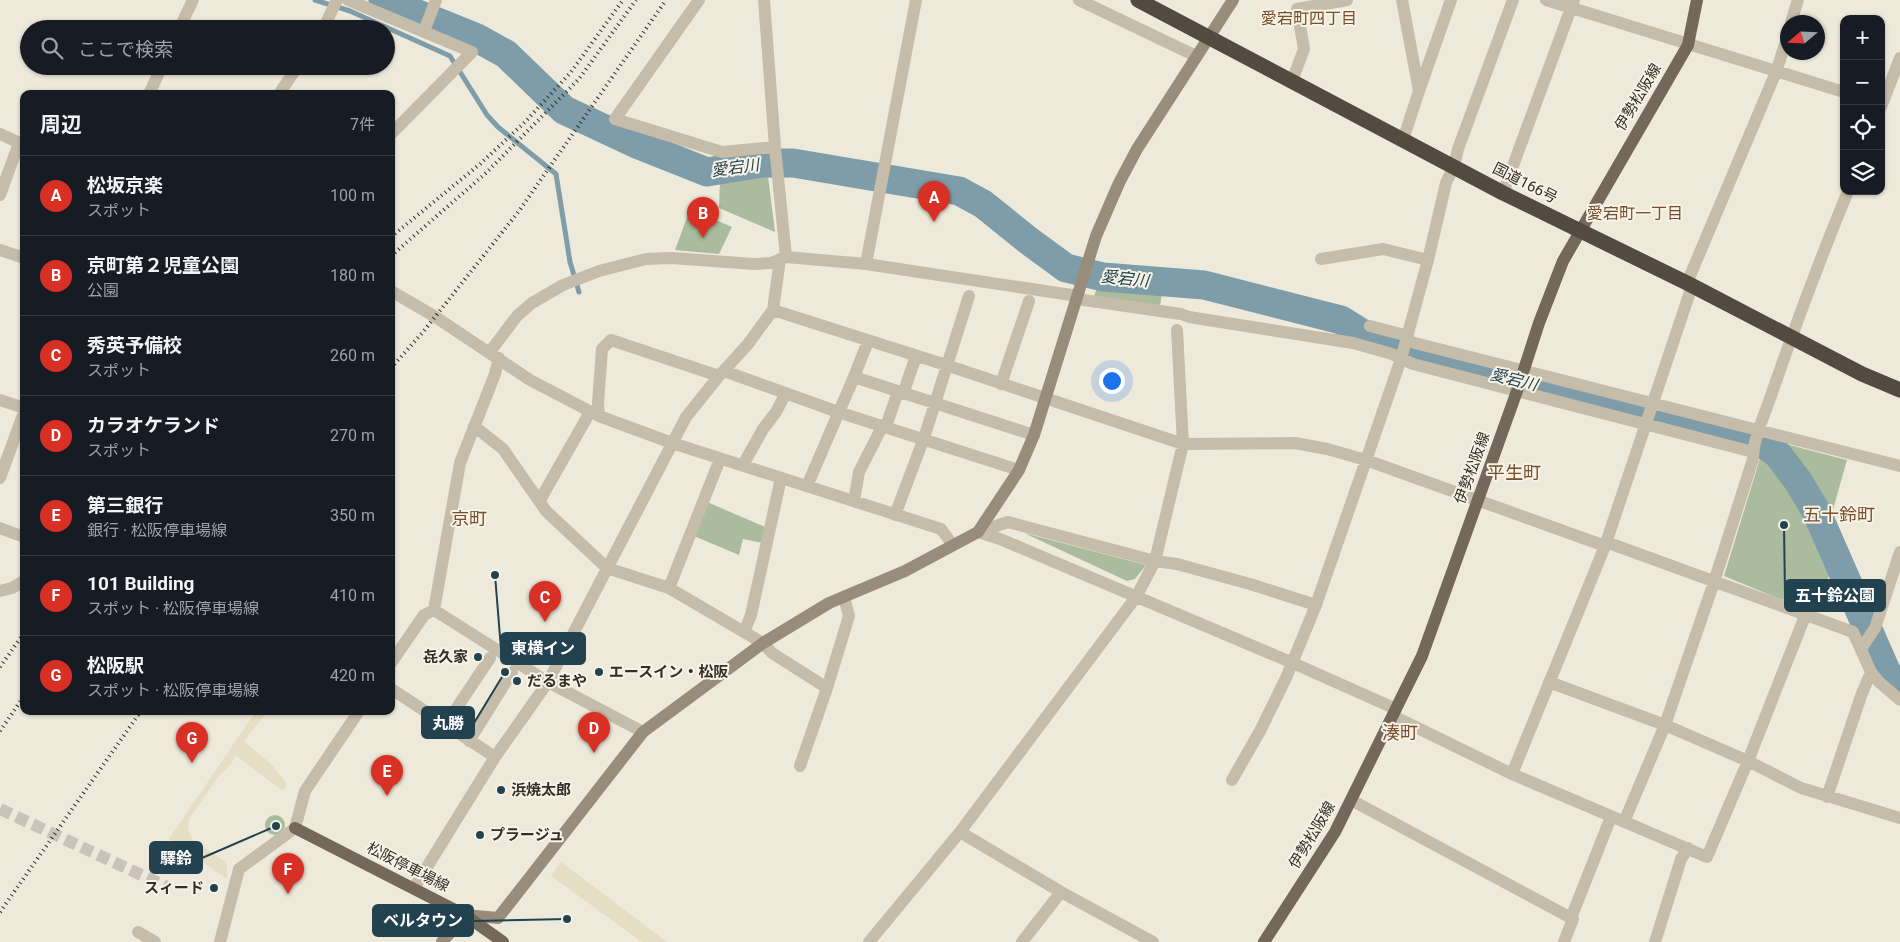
<!DOCTYPE html>
<html lang="ja">
<head>
<meta charset="utf-8">
<style>
	body { margin:0; font-family:Roboto,"Noto Sans JP",sans-serif; background:#242831; color:#f1f3f6 }
	.controls { position:absolute; right:15px; top:15px; display:grid; overflow:hidden; border-radius:10px; box-shadow:0 1px 4px #0004 }
	.controls button { width:45px; height:45px; display:grid; place-items:center; padding:0; border:0; border-bottom:1px solid #363941; background:#171b24; color:#f1f3f6; font:25px sans-serif }
	.compass { position:absolute; left:1780px; top:15px; width:45px; height:45px; border-radius:50%; background:#171b24; box-shadow:0 1px 4px #0004; rotate:251deg }
	.you { position:absolute; left:1111px; top:380px; width:18px; height:18px; margin:-12px; border:4px solid #fff; border-radius:50%; background:#1a73e8; box-shadow:0 0 0 8px #1a73e833 }
	.badge { display:grid; place-items:center; width:32px; height:32px; border-radius:50%; background:#d93025; color:#fff; font-size:16px; font-weight:700 }
	.pin { position:absolute; translate:-50% -41px; filter:drop-shadow(0 1px 2px #0008) }
	.pin::after { content:''; position:absolute; top:26px; width:18px; height:15px; background:inherit; clip-path:polygon(0 0,100% 0,50% 100%) }
	.list { margin:0; padding:0; list-style:none }
	h2 { display:flex; justify-content:space-between; align-items:center; height:65px; margin:0; padding:0 20px; font-size:21px }
	h2 small { font-size:16px; font-weight:400; color:#9ea1a6 }
	.list li { display:grid; grid-template-columns:32px 1fr auto; gap:15px; align-items:center; box-sizing:border-box; height:80px; padding:0 20px; border-top:1px solid #363941 }
	.list b { display:block; font-size:19px; white-space:nowrap }
	.list p { margin:0; font-size:16px; white-space:nowrap; color:#9ea1a6 }
	.list em { font-size:16px; font-style:normal; color:#9ea1a6 }
	.icon { flex:none; width:28px; height:28px; fill:none; stroke:currentColor; stroke-width:2; stroke-linecap:round; stroke-linejoin:round }
	.map { position:relative; flex:none; width:1900px; height:942px; overflow:hidden }
	.search { position:absolute; background:#171b24; box-shadow:0 1px 4px #0004; left:20px; top:20px; width:375px; height:55px; display:flex; align-items:center; gap:12px; box-sizing:border-box; padding:0 18px; border-radius:28px; color:#9ea1a6; font-size:19px }
	.panel { position:absolute; background:#171b24; box-shadow:0 1px 4px #0004; left:20px; top:90px; width:375px; height:625px; border-radius:10px }
	.map>svg:first-child { display:block }
	.green { fill:#abbb9d }
	.plaza { fill:#e5ddc4 }
	.lines { fill:none; stroke-linecap:round; stroke-linejoin:round }
	.stream { stroke:#7e9da8; stroke-width:5 }
	.river { stroke:#7e9da8; stroke-width:29 }
	.street-tunnel { stroke:#c9c4b7; stroke-width:12; stroke-dasharray:12 6; stroke-linecap:butt }
	.street { stroke:#c5bca9; stroke-width:12 }
	.secondary { stroke:#988c7b; stroke-width:12 }
	.primary { stroke:#73685b; stroke-width:12 }
	.highway { stroke:#534a40; stroke-width:15 }
	.rail { stroke:#332e28; stroke-width:4; stroke-dasharray:1 4; stroke-linecap:butt }
	.poi-dot { fill:#23424f; stroke:#f7f3e7; stroke-width:2 }
	.labels { text-anchor:middle; stroke-width:4; stroke-linejoin:round; paint-order:stroke }
	.street-label { font-size:15px; fill:#332e28; stroke:#f7f3e7 }
	.poi-label { font-size:15px; font-weight:bold; fill:#332e28; stroke:#f7f3e7; text-anchor:start }
	.neighbourhood-label { font-size:16px; fill:#784e2b; stroke:#f7f3e7 }
	.water-label { font-size:16px; font-style:italic; fill:#23424f; stroke:#f7f3e7 }
	.quarter-label { font-size:18px; fill:#784e2b; stroke:#f7f3e7 }
	.leader { fill:none; stroke:#23424f; stroke-width:2 }
	.callout-dot { fill:#23424f; stroke:#f7f3e7; stroke-width:2 }
	.callout { fill:#23424f; stroke:#23424f; stroke-width:2 }
	.callout-label { font-size:16px; text-anchor:middle; font-weight:bold; fill:#fff }
</style>
</head>
<body>
<div class="map">
<svg width="1900" height="942" viewBox="0 0 1900 942">
	<rect width="100%" height="100%" fill="#eeeadb"/>
	<!-- green -->
	<path class="green" d="M 768,176 L 775,232 L 719,208 L 720,178 Z
		M 693,210 L 732,227 L 719,254 L 675,250 L 689,212 Z
		M 1100,280 L 1163,287 L 1160,306 L 1094,296 Z
		M 1766,439 L 1847,460 L 1823,545 L 1831,570 L 1817,610 L 1777,598 L 1724,576 Z
		M 707,502 L 765,527 L 762,543 L 743,539 L 739,555 L 694,536 Z
		M 1024,533 L 1146,565 L 1135,579 L 1127,581 Z
		M265 825a10 10 0 1 1 20 0a10 10 0 1 1-20 0Z"/>
	<!-- plaza -->
	<path class="plaza" d="M 256,711 L 268,711 L 244,741 L 270,763 L 286,782 L 285,789 L 282,790 L 235,755 L 232,763 L 218,777 L 189,819 L 188,830 L 192,839 L 224,861 L 227,866 L 227,879 L 169,839 Z
		M 561,862 L 667,942 L 642,942 L 551,876 Z"/>
	<g class="lines">
		<!-- stream -->
		<path class="stream" d="M 315,0 L 350,11 L 450,56 L 487,115 L 498,127 L 556,174 L 570,262 L 579,292"/>
		<!-- river -->
		<path class="river" d="M 383,0 L 477,38 L 506,54 L 564,110 L 639,145 L 707,172 L 763,163 L 793,163 L 959,191 L 983,204 L 1029,241 L 1066,268 L 1103,277 L 1204,285 L 1341,320 L 1365,335 L 1397,344 L 1411,352 L 1759,442 L 1776,452 L 1798,481 L 1816,511 L 1887,673 L 1900,685"/>
		<!-- street-tunnel -->
		<path class="street-tunnel" d="M 0,809 L 167,887"/>
		<!-- street -->
		<path class="street" d="M 348,0 L 472,52 L 391,134
			M 699,0 L 615,119 L 722,152 L 775,147
			M 764,0 L 775,147 L 786,257
			M 1079,0 L 1196,56
			M 1402,0 L 1419,91
			M 1546,0 L 1844,92
			M 1791,22 L 1798,0
			M 179,29 L 193,0
			M 323,29 L 337,0
			M 424,31 L 436,0
			M 1292,81 L 1304,49 L 1297,9 L 1347,0
			M 149,94 L 162,66
			M 279,94 L 298,66
			M 1881,107 L 1900,58
			M 0,134 L 24,145
			M 1403,140 L 1419,91 L 1451,0
			M 1503,193 L 1574,0
			M 0,195 L 19,143
			M 0,250 L 24,258
			M 1321,259 L 1383,249 L 1428,260
			M 866,264 L 916,0
			M 1687,283 L 1776,72 L 1788,35
			M 391,291 L 434,316 L 530,380 L 599,416 L 672,443 L 941,529 L 953,545
			M 1077,299 L 1181,314 L 1189,317 L 1353,343 L 1392,354 L 1413,364 L 1753,452
			M 773,310 L 946,365 L 1183,444 L 1295,443 L 1327,449 L 1366,460 L 1605,546
			M 1370,326 L 1408,336
			M 1407,341 L 1900,466
			M 489,353 L 517,316 L 532,303 L 563,285 L 599,271 L 646,259 L 672,258 L 754,264 L 771,263 L 786,257 L 866,264 L 1078,296
			M 724,371 L 838,412 L 1019,470
			M 854,377 L 1034,435
			M 1001,384 L 1029,301
			M 903,394 L 916,356
			M 0,400 L 24,408
			M 599,416 L 598,403 L 602,349 L 611,340 L 719,376
			M 474,426 L 503,449 L 546,511 L 607,568 L 669,588 L 763,643 L 772,653 L 827,688
			M 886,426 L 898,392
			M 743,465 L 763,429 L 776,412 L 786,393
			M 0,478 L 24,412
			M 807,486 L 854,377 L 868,341
			M 540,500 L 590,412
			M 854,501 L 859,472 L 883,425
			M 895,515 L 924,438 L 969,296
			M 0,528 L 24,537
			M 978,532 L 1000,539 L 1293,663 L 1396,709
			M 978,532 L 1008,522 L 1155,561 L 1177,564 L 1250,584 L 1316,605
			M 1606,542 L 1853,632 L 1871,672 L 1879,682 L 1900,700
			M 669,588 L 720,459
			M 0,591 L 12,588 L 24,581
			M 434,610 L 548,682 L 643,732
			M 744,632 L 751,615 L 781,478
			M 1861,649 L 1875,628 L 1900,552
			M 391,663 L 424,615 L 434,610 L 460,463 L 495,374 L 499,358
			M 1549,682 L 1665,725 L 1748,761 L 1801,788 L 1900,818
			M 393,690 L 495,757
			M 1393,716 L 1512,774 L 1707,857 L 1748,761 L 1805,616
			M 446,724 L 490,658
			M 469,741 L 512,672
			M 800,766 L 827,688 L 849,616 L 844,597
			M 1512,774 L 1605,546 L 1692,286
			M 1232,780 L 1260,731 L 1286,678 L 1316,605 L 1401,359 L 1428,260 L 1446,183 L 1454,166 L 1458,149 L 1513,0
			M 1827,797 L 1861,696 L 1871,672
			M 1351,800 L 1573,919 L 1564,942
			M 1624,822 L 1665,725 L 1714,582 L 1753,459 C 1753,437 1766,412 1773,390 C 1796,323 1821,257 1848,191
			M 960,832 L 1061,892 L 1153,942
			M 414,888 L 495,757 L 548,682 L 686,417 L 719,376 L 748,344 L 773,310 L 780,259
			M 1571,918 L 1611,817
			M 138,932 L 155,942
			M 220,942 L 239,869 L 295,828 L 305,791 L 359,711
			M 869,942 L 960,832 L 1136,597 L 1155,561 L 1183,444 L 1177,330
			M 1022,942 L 1061,892
			M 1655,942 L 1681,859 L 1688,848"/>
		<!-- secondary -->
		<path class="secondary" d="M 442,942 L 465,915 L 498,918 L 643,732 L 763,643 L 829,603 L 905,571 L 978,532 L 1019,470 L 1034,435 L 1096,236 L 1119,183 L 1137,149 L 1233,0"/>
		<!-- primary -->
		<path class="primary" d="M 295,828 L 465,915 L 503,942
			M 1264,942 L 1335,832 L 1422,656 L 1517,391 L 1539,323 L 1563,261 L 1688,45 L 1697,0"/>
		<!-- highway -->
		<path class="highway" d="M 1138,0 L 1503,193 L 1687,283 L 1862,374 L 1900,390"/>
		<!-- rail -->
		<path class="rail" d="M 391,237 L 480,164 L 525,122 L 571,72 L 623,0
			M 391,256 L 486,173 L 579,79 L 636,0
			M 391,368 L 423,332 L 519,211 L 666,0
			M 0,667 L 24,633
			M 0,731 L 24,696
			M 0,912 L 141,711"/>
	</g>
	<!-- markers -->
	<g class="poi-dot">
		<circle cx="478" cy="657" r="5"/>
		<circle cx="599" cy="672" r="5"/>
		<circle cx="517" cy="681" r="5"/>
		<circle cx="501" cy="790" r="5"/>
		<circle cx="480" cy="835" r="5"/>
		<circle cx="214" cy="888" r="5"/>
	</g>
	<g class="labels">
		<!-- street labels -->
		<g class="street-label">
			<text transform="translate(1638 97) rotate(-59)" y="5">伊勢松阪線</text>
			<text transform="translate(1525 183) rotate(27)" y="5">国道166号</text>
			<text transform="translate(1472 468) rotate(-70)" y="5">伊勢松阪線</text>
			<text transform="translate(1312 835) rotate(-59)" y="5">伊勢松阪線</text>
			<text transform="translate(408 867) rotate(27)" y="5">松阪停車場線</text>
		</g>
		<!-- poi labels -->
		<g class="poi-label">
			<text x="468" y="662" text-anchor="end">㐂久家</text>
			<text x="609" y="677">エースイン・松阪</text>
			<text x="527" y="686">だるまや</text>
			<text x="511" y="795">浜焼太郎</text>
			<text x="490" y="840">プラージュ</text>
			<text x="204" y="893" text-anchor="end">スィード</text>
		</g>
		<!-- neighbourhood labels -->
		<g class="neighbourhood-label">
			<text x="1309" y="24">愛宕町四丁目</text>
			<text x="1635" y="219">愛宕町一丁目</text>
		</g>
		<!-- water labels -->
		<g class="water-label">
			<text transform="translate(735 167) rotate(-7)" y="6">愛宕川</text>
			<text transform="translate(1125 278) rotate(6)" y="6">愛宕川</text>
			<text transform="translate(1514 379) rotate(14)" y="6">愛宕川</text>
		</g>
		<!-- quarter labels -->
		<g class="quarter-label">
			<text x="1514" y="479">平生町</text>
			<text x="1839" y="521">五十鈴町</text>
			<text x="469" y="525">京町</text>
			<text x="1400" y="739">湊町</text>
		</g>
	</g>
	<!-- callouts -->
	<path class="leader" d="M1784 525L1785 595M495 575L501 649M505 672L474 723M276 826L202 858M567 919L473 921"/>
	<g class="callout-dot">
		<circle cx="1784" cy="525" r="5"/>
		<circle cx="495" cy="575" r="5"/>
		<circle cx="505" cy="672" r="5"/>
		<circle cx="276" cy="826" r="5"/>
		<circle cx="567" cy="919" r="5"/>
	</g>
	<g class="callout">
		<rect x="1785" y="580" width="100" height="31" rx="5"/>
		<rect x="501" y="633" width="84" height="31" rx="5"/>
		<rect x="422" y="707" width="52" height="31" rx="5"/>
		<rect x="150" y="842" width="52" height="31" rx="5"/>
		<rect x="373" y="905" width="100" height="31" rx="5"/>
	</g>
	<g class="callout-label">
		<text x="1835" y="601">五十鈴公園</text>
		<text x="543" y="654">東横イン</text>
		<text x="448" y="729">丸勝</text>
		<text x="176" y="864">驛鈴</text>
		<text x="423" y="926">ベルタウン</text>
	</g>
</svg>
<div class="controls">
<button>+</button>
<button>−</button>
<button><svg class="icon" aria-label="locate" viewBox="0 0 24 24"><circle cx="12" cy="12" r="6"/><path d="M12 2v4M12 18v4M2 12h4M18 12h4"/></svg></button>
<button><svg class="icon" aria-label="layers" viewBox="0 0 24 24"><path d="M12 4l9 5-9 5-9-5zM3 14l9 5 9-5"/></svg></button>
</div>
<svg class="compass" viewBox="-18 -18 36 36"><path d="M0-13l5 13h-10z" fill="#e53935"/><path d="M0 13l5-13h-10z" fill="#9ea1a6"/></svg>
<div class="you"></div>
<div class="pin badge" style="left:934px;top:222px">A</div>
<div class="pin badge" style="left:703px;top:238px">B</div>
<div class="pin badge" style="left:545px;top:622px">C</div>
<div class="pin badge" style="left:594px;top:753px">D</div>
<div class="pin badge" style="left:387px;top:796px">E</div>
<div class="pin badge" style="left:288px;top:894px">F</div>
<div class="pin badge" style="left:192px;top:763px">G</div>
<div class="search"><svg class="icon" aria-label="search" viewBox="0 0 24 24"><circle cx="10" cy="10" r="6"/><path d="M15 15l6 6"/></svg>ここで検索</div>
<section class="panel">
<h2>周辺<small>7件</small></h2>
<ul class="list">
<li><span class="badge">A</span><div><b>松坂京楽</b><p>スポット</p></div><em>100 m</em></li>
<li><span class="badge">B</span><div><b>京町第２児童公園</b><p>公園</p></div><em>180 m</em></li>
<li><span class="badge">C</span><div><b>秀英予備校</b><p>スポット</p></div><em>260 m</em></li>
<li><span class="badge">D</span><div><b>カラオケランド</b><p>スポット</p></div><em>270 m</em></li>
<li><span class="badge">E</span><div><b>第三銀行</b><p>銀行 · 松阪停車場線</p></div><em>350 m</em></li>
<li><span class="badge">F</span><div><b>101 Building</b><p>スポット · 松阪停車場線</p></div><em>410 m</em></li>
<li><span class="badge">G</span><div><b>松阪駅</b><p>スポット · 松阪停車場線</p></div><em>420 m</em></li>
</ul>
</section>
</div>
</body>
</html>
